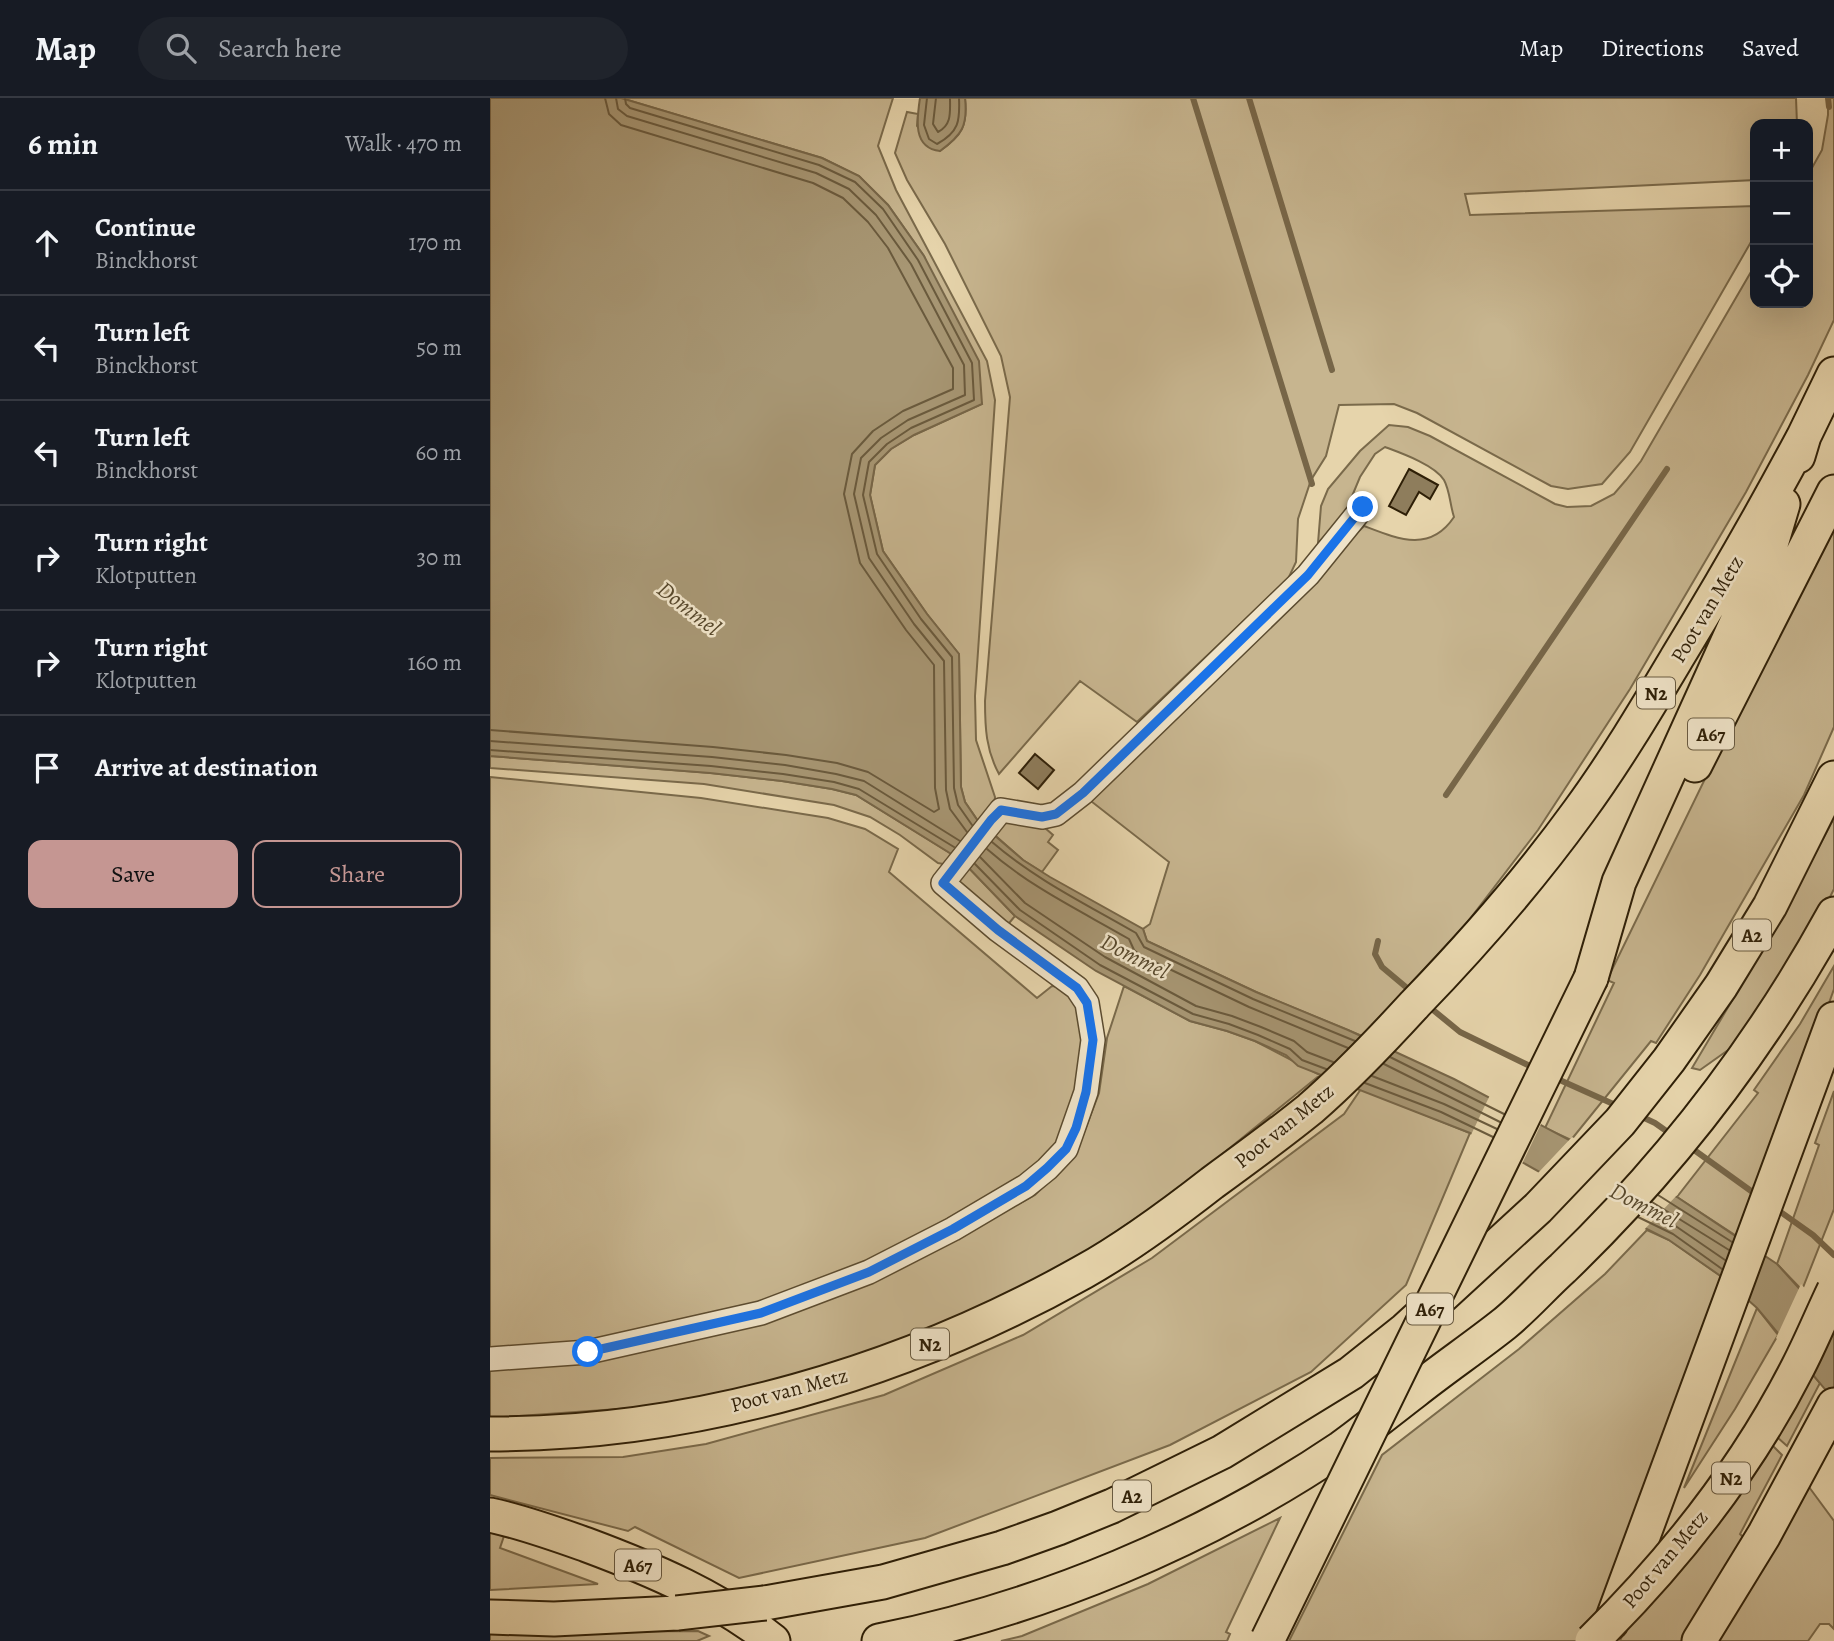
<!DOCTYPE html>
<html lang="en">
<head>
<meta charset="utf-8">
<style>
	body { margin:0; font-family:Alegreya,serif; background:#20242c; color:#f1f3f6 }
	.controls { position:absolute; right:21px; top:21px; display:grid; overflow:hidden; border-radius:14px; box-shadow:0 7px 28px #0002 }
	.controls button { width:63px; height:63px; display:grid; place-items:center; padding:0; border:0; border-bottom:2px solid #363941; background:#171b24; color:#f1f3f6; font:35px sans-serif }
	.stop { position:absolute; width:21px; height:21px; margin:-16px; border:5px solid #1a73e8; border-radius:50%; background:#fff }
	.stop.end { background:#1a73e8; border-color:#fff; box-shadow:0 2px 7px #0008 }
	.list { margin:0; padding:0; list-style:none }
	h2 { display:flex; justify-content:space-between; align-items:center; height:91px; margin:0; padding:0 28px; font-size:30px }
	h2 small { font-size:23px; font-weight:400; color:#9ea1a6 }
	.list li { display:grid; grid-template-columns:46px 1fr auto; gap:21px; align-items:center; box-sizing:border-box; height:105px; padding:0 28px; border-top:2px solid #363941 }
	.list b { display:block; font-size:26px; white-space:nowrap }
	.list p { margin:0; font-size:23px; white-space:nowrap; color:#9ea1a6 }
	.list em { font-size:23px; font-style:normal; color:#9ea1a6 }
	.actions { display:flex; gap:14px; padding:21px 28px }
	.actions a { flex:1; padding:16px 0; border:2px solid #c59692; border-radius:14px; text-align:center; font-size:24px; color:#c59692 }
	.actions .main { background:#c59692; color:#111 }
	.icon { flex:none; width:38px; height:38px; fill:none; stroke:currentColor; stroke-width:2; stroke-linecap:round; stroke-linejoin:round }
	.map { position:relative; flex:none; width:1344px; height:1543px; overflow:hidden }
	header { display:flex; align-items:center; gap:42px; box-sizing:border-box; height:98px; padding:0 35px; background:#171b24; border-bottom:2px solid #363941 }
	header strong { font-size:33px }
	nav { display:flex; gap:38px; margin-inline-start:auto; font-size:24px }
	.search { width:490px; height:63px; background:#20242c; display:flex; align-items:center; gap:18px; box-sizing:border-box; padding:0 24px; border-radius:38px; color:#9ea1a6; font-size:26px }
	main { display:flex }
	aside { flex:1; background:#171b24 }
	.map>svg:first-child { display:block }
	.green { fill:#c7b58f; stroke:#7a6a4b; stroke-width:2 }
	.water { fill:#a79673; stroke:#776648; stroke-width:2 }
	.pier { fill:#e6d4ab }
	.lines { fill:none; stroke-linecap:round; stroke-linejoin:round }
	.shore { stroke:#6a5a3d; stroke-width:2 }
	.stream { stroke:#776648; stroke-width:6 }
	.building { fill:#8e7d5c; stroke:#2e1f07; stroke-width:2 }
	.minor-casing { stroke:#5c4c30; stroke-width:26 }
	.highway-casing { stroke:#2e1f07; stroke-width:37 }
	.minor { stroke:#efe3c8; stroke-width:23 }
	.highway { stroke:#e6d4ab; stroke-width:33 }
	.highway-bridge-casing { stroke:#2e1f07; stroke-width:37; stroke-linecap:butt }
	.highway-bridge { stroke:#e6d4ab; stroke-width:33 }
	.route { stroke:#1a73e8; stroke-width:9 }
	.labels { text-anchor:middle; stroke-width:5; stroke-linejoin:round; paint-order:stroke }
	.shield { fill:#efe3c8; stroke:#685a41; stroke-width:2 }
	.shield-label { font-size:19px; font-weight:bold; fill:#2e1f07 }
	.street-label { font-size:21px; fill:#2e1f07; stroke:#efe3c8 }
	.water-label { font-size:23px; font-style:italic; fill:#58492d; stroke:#efe3c8 }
</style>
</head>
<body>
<header>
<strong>Map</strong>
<div class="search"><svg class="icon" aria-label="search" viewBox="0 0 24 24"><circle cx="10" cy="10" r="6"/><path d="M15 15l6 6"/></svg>Search here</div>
<nav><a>Map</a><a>Directions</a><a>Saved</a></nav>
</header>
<main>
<aside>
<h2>6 min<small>Walk · 470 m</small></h2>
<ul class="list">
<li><svg class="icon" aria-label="ahead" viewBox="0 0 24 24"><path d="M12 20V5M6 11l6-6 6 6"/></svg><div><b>Continue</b><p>Binckhorst</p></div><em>170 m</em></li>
<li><svg class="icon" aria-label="left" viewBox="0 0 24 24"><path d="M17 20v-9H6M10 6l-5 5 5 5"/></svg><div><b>Turn left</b><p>Binckhorst</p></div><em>50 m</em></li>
<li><svg class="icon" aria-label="left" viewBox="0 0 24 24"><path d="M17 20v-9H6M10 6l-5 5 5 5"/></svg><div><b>Turn left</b><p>Binckhorst</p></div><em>60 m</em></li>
<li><svg class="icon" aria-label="right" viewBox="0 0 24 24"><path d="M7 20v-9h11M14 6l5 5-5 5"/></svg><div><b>Turn right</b><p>Klotputten</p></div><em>30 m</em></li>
<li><svg class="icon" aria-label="right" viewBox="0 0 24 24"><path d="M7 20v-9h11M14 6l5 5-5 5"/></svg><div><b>Turn right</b><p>Klotputten</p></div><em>160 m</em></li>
<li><svg class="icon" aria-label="arrive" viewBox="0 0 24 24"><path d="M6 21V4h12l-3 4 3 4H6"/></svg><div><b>Arrive at destination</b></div></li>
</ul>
<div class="actions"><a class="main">Save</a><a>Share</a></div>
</aside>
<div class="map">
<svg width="1344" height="1543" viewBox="0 0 1344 1543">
	<rect width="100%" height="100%" fill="#e6d4ab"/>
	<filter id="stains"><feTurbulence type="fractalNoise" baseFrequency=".00286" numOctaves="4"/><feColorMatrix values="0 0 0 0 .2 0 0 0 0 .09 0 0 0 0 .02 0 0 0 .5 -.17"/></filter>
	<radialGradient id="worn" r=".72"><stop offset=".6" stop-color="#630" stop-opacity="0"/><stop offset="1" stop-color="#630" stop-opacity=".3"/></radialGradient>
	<!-- green -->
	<path class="green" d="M 131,0 L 403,0 L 388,48 L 406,92 L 497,263 L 505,302 L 485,598 L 486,642 L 505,699 L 504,707 L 488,723 L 475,704 L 471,689 L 469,556 L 437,516 L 393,453 L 380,397 L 385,367 L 401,351 L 424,337 L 492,306 L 434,158 L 398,107 L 369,78 L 332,60 Z
		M 475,0 L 1306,0 L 1307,26 L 1265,26 L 1265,82 L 975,96 L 980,117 L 1265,108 L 1265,137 L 1140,354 L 1112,386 L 1078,391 L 1061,388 L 927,315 L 904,306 L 849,307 L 836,358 L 821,382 L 808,421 L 806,464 L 798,481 L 647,624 L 590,583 L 509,676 C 496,652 495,630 495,603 L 520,299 L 511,258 L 455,146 L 417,82 L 405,55 L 417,14 L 428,16 L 427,28 L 450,53 C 472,37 478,28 475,0 Z
		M 1338,0 L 1344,0 L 1344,222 L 1318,277 L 1256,394 L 1140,591 L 1048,732 L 976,826 L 872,938 L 766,894 L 657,843 L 653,831 L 660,826 L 679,764 L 597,700 L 874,428 C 908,441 940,455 964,419 C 960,407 960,393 954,382 C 945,367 911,355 895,349 L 885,356 L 870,379 L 860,403 L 859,415 L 828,445 L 831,408 L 838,391 L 870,353 L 899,327 L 918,329 L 940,338 L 1065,406 L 1077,409 L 1101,408 L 1124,396 L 1136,382 L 1151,363 L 1265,167 L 1265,205 L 1318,205 L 1318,77 L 1332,52 L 1338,17 Z
		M 1344,426 L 1344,629 L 1314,697 L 1210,877 L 1166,945 L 1161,943 L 1081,1042 L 1055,1030 L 1124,885 L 1117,882 L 1232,646 Z
		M 0,658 L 221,675 L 292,683 L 342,691 L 366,697 L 463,757 L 453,766 L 448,765 L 410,737 L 380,719 L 344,707 L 214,686 L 0,670 Z
		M 0,679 L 211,700 L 338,720 L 375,731 L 408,751 L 399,774 L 547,900 L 562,888 L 576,890 L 589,911 L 595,942 L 588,997 L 570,1048 L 527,1087 L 461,1119 L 377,1166 L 270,1205 L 99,1246 L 0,1252 Z
		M 1344,720 L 1344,791 L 1325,829 L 1255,940 L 1210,972 L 1202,970 L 1294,815 Z
		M 510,722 L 555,730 L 563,737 L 558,744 L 568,752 L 552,774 L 533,762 L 500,733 Z
		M 476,767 L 525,818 L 515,830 L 468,790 L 467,775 Z
		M 1344,868 L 1344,891 L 1294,1031 L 1248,1139 L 1187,1099 L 1268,995 L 1264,992 L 1310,926 Z
		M 634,888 L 700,923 L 737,933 L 765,943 L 830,977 L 693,1088 L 586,1161 L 525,1196 L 392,1252 L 199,1306 L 0,1320 L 0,1269 L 100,1262 L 469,1138 L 545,1097 L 585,1058 L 609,995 L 617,940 Z
		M 871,991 L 980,1035 L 916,1187 L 821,1274 L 680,1347 L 435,1440 L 249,1480 L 145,1429 L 138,1433 L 0,1397 L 0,1360 L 133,1359 L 216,1346 L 394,1297 L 533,1237 L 662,1160 L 854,1016 Z
		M 1344,993 L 1344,1111 L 1312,1192 L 1287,1166 L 1329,1047 L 1325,1045 Z
		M 1157,1132 L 1179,1142 L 1232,1179 L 1098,1543 L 799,1543 L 892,1357 L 1029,1251 L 1115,1176 Z
		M 1267,1210 L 1288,1237 L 1245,1311 L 1194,1390 Z
		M 1323,1277 L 1330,1285 L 1297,1348 L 1287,1339 Z
		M 1282,1347 L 1292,1357 L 1250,1436 L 1254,1440 L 1199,1543 L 1130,1543 L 1134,1533 Z
		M 1319,1389 L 1344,1423 L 1344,1531 L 1339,1526 L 1330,1526 L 1318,1543 L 1217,1543 L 1284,1452 Z
		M 790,1420 L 736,1534 L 740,1536 L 737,1543 L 511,1543 L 532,1538 L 658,1486 Z
		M 0,1434 L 14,1438 L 10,1450 L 108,1486 L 0,1492 Z
		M 0,1532 L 56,1534 L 208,1533 L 219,1538 L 207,1543 L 0,1543 Z"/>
	<!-- water -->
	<path class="water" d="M 0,0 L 131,0 L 332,60 L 369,78 L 398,107 L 434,158 L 489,263 L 492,306 L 424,337 L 401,351 L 385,367 L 380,397 L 393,453 L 437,516 L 469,556 L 471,689 L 475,704 L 488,723 L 533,762 L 560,779 L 653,831 L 657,843 L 766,894 L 858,932 L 964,981 L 1187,1099 L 1287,1166 L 1344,1229 L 1344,1302 L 1267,1210 L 1232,1179 L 1179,1142 L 1105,1105 L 980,1035 L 808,968 L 796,957 L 765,943 L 737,933 L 700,923 L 606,873 L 525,818 L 476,767 L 463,757 L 366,697 L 342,691 L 292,683 L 220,675 L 0,658 Z
		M 430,0 L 475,0 C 478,28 472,37 450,53 C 422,50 427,20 430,0 Z"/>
	<!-- pier -->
	<path class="pier" d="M 1000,997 L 1052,1024 L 1032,1066 L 980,1039 Z
		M 1082,1039 L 1188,1096 L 1152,1134 L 1103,1108 L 1048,1075 Z
		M 1311,1186 L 1344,1223 L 1344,1233 L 1320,1279 L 1286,1240 Z"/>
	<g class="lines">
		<!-- shore -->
		<path class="shore" d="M 126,0 L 128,11 L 137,18 L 326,75 L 359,91 L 386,117 L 421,166 L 474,267 L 475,297 L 418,322 L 391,340 L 371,360 L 364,396 L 379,460 L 424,526 L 454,563 L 456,692 L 460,711 L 477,734
			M 135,0 L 136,6 L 140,10 L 329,67 L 365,84 L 393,111 L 428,162 L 482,265 L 484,302 L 421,330 L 397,346 L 379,364 L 373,397 L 387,456 L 431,521 L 462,559 L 464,690 L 468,707 L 482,727
			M 437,0 L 434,27 L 439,41 L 447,46 C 469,34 470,23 469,0
			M 446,0 L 443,26 L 448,34 C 462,27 460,14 460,0
			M 0,632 L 223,649 L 296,657 L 347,665 L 378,674 L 444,714 L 449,711 L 445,690 L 444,567 L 416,532 L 370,465 L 354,396 L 362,356 L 383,333 L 413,313 L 463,291 L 463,270 L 398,150 L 378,124 L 353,100 L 323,85 L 131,27 L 119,16 L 115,0
			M 0,643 L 222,659 L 295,667 L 346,676 L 374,683 L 470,743
			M 0,652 L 221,668 L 293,676 L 344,684 L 369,691 L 464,749
			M 502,744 C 546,782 596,806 646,835 L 654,849 L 763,901 L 865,943
			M 497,751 C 540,789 589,812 639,841 L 644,852 L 650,857 L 759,909 L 858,950
			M 490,759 L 535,805 L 615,859 L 706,908 L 742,918 L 771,929 L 804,943 L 817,954 L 843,964
			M 485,766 L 530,812 L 610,867 L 703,916 L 739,926 L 768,937 L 800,951 L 812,962 L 836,971
			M 900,959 L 1014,1016
			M 894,966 L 1010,1024
			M 882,978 L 954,1006 L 1007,1031
			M 875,985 L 951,1014 L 1003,1039
			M 1168,1097 L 1242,1144
			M 1162,1104 L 1239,1152
			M 1154,1113 L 1187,1129 L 1235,1162
			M 1148,1119 L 1183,1136 L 1232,1171"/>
		<!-- stream -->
		<path class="stream" d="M 703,0 L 822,386
			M 759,0 L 842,272
			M 1338,0 L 1339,9
			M 956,697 L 1177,371
			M 888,843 L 885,856 L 892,869 L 923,895
			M 937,907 L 970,934 L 1044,970
			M 1063,979 L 1130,1009
			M 1150,1018 L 1165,1025 L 1182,1037
			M 1200,1049 L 1268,1098
			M 1285,1110 L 1323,1137 L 1344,1157"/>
	</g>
	<!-- building -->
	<path class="building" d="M 919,371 L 948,387 L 940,401 L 929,394 L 916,417 L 899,408 Z
		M 545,656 L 564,672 L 548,691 L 529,675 Z"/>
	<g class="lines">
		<defs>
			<path id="minor" d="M 0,1261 L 98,1254 L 271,1215 L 379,1174 L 463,1131 L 536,1088 L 557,1071 L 576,1051 L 596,994 L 603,942 L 597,905 L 587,890 L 508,832 L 453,785 L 511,712 L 552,719 L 566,716 L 593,695 L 818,477 L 873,409"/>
			<path id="highway" d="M 1308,358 L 1314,338 L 1344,276
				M 1205,667 L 1344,394
				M 1101,880 L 1129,784 L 1279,453 L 1293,406
				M 0,1336 C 207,1336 413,1275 593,1174 C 638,1149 681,1117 722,1085 C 755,1061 788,1037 820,1011 C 857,979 892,942 925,906 C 984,845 1039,782 1089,713 C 1125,664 1157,610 1188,558 C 1232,486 1274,413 1314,338
				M 0,1417 C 33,1424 66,1436 97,1447 C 164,1472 227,1499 283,1543
				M 275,1505 L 393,1484 L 512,1450 L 568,1430 L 622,1408 L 732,1354 L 861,1275 L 915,1232 L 1048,1110 L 1130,1024 L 1179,962 L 1231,888 L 1280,808 L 1344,680
				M 0,1519 L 64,1521 L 187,1515
				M 1121,1525 L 1344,921
				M 389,1543 C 550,1511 715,1442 851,1350 C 876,1332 900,1312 925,1293 C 954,1270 985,1249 1014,1226 C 1035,1209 1053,1188 1073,1170 C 1181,1066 1272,947 1344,816
				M 1209,1543 L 1274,1437 L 1344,1307"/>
		</defs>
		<!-- minor casing -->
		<use href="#minor" class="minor-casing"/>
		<!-- highway casing -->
		<use href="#highway" class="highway-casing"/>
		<!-- minor -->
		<use href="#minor" class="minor"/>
		<!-- highway -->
		<use href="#highway" class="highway"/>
		<defs>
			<path id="highway-bridge" d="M 187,1515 L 275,1505
				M 778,1541 L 1101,880
				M 1102,1543 C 1183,1463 1256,1371 1308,1269 C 1321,1244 1332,1217 1344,1192"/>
		</defs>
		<!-- highway-bridge casing -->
		<use href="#highway-bridge" class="highway-bridge-casing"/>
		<!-- highway-bridge -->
		<use href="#highway-bridge" class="highway-bridge"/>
	</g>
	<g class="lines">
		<!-- route -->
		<path class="route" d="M 98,1254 L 271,1215 L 379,1174 L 463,1131 L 536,1088 L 557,1070 L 576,1051 L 586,1030 L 596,994 L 603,942 L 597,905 L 587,890 L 508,832 L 453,785 L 501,722 L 511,712 L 552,719 L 566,716 L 593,695 L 818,477 L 873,409"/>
	</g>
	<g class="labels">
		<!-- shield labels -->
		<g class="shield">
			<rect x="1147" y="579.5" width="38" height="31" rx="5"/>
			<rect x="1198" y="620.5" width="46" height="31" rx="5"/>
			<rect x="1243" y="821.5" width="38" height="31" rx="5"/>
			<rect x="917" y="1195.5" width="46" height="31" rx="5"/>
			<rect x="421" y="1230.5" width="38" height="31" rx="5"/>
			<rect x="1222" y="1364.5" width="38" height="31" rx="5"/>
			<rect x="623" y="1382.5" width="38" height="31" rx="5"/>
			<rect x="125" y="1451.5" width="46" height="31" rx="5"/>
		</g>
		<g class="shield-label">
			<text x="1166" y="602">N2</text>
			<text x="1221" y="643">A67</text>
			<text x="1262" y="844">A2</text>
			<text x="940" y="1218">A67</text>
			<text x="440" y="1253">N2</text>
			<text x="1241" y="1387">N2</text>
			<text x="642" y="1405">A2</text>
			<text x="148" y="1474">A67</text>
		</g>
		<!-- street labels -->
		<g class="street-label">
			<text transform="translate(1217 511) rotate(-59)" y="7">Poot van Metz</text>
			<text transform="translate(794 1028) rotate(-39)" y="7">Poot van Metz</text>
			<text transform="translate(299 1292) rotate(-15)" y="7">Poot van Metz</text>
			<text transform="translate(1175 1461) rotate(-50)" y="7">Poot van Metz</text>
		</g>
		<!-- water labels -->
		<g class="water-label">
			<text transform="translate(199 510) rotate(38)" y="8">Dommel</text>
			<text transform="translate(645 858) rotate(27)" y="8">Dommel</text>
			<text transform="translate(1154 1107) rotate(27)" y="8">Dommel</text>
		</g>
	</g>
	<rect width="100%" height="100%" filter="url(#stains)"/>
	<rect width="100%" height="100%" fill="url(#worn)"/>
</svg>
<div class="controls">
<button>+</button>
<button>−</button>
<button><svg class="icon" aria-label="locate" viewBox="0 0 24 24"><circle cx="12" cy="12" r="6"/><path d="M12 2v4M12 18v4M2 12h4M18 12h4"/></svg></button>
</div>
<div class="stop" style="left:98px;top:1254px"></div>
<div class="stop end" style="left:873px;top:409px"></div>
</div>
</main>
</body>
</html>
